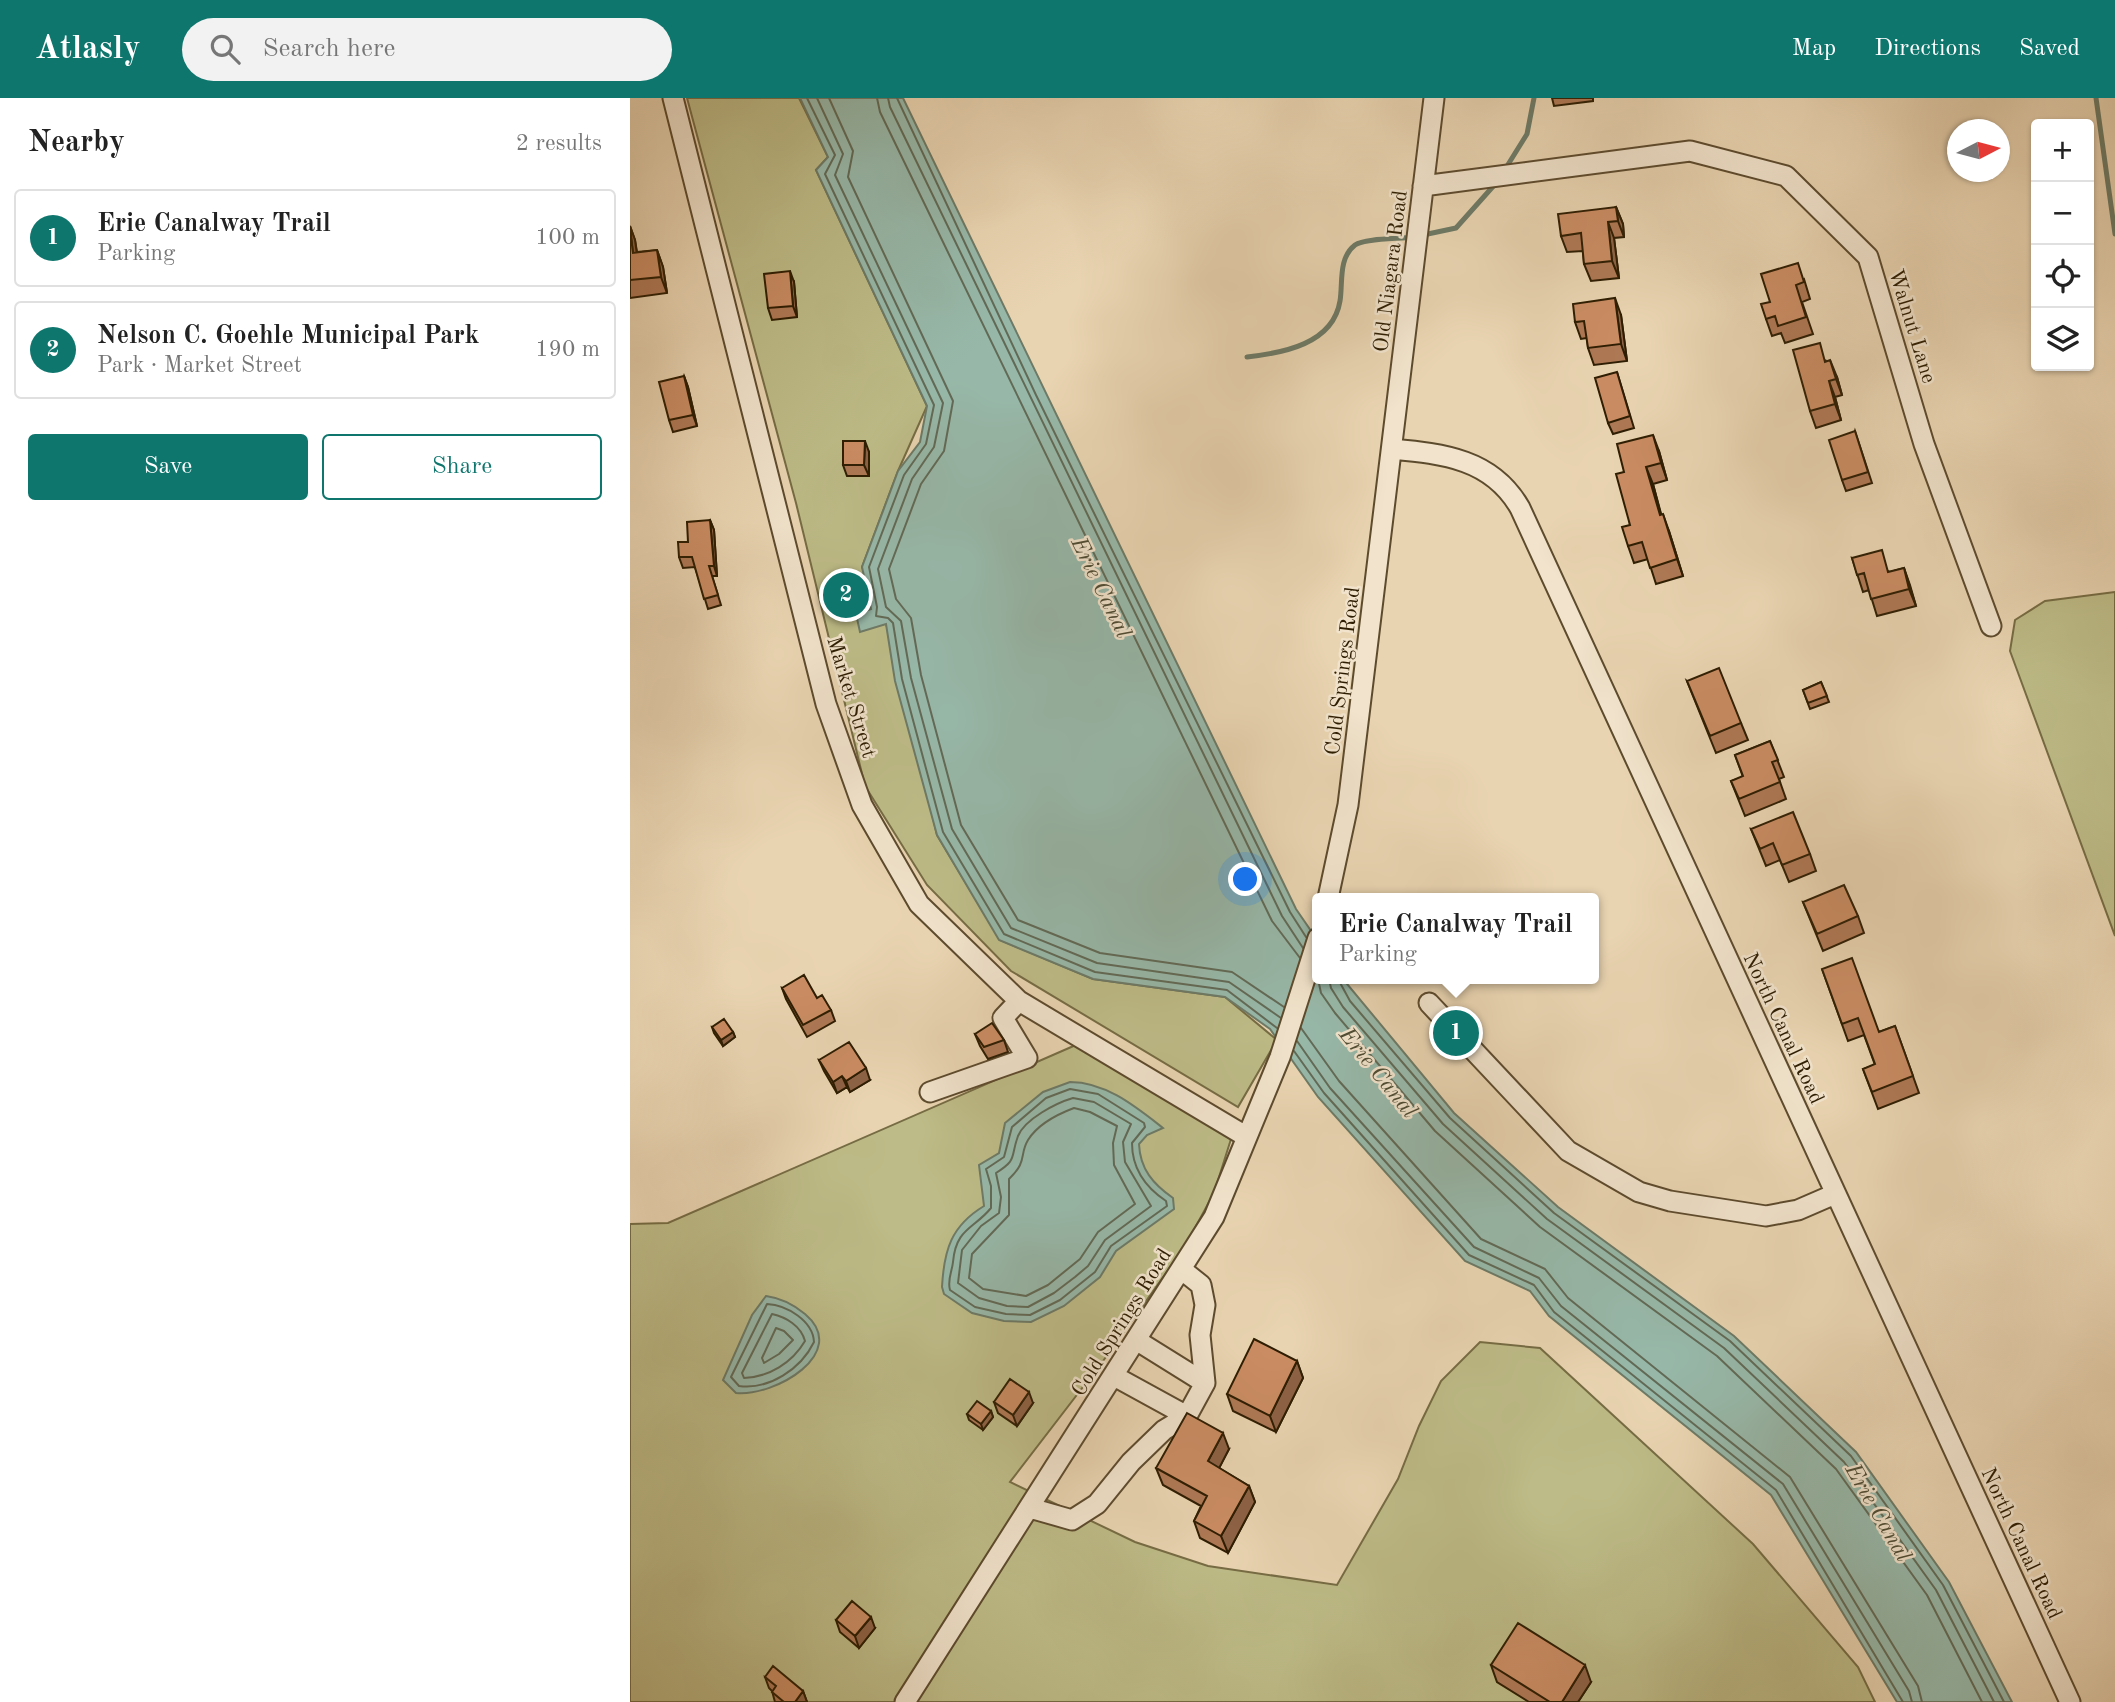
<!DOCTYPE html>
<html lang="en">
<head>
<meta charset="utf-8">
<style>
	body { margin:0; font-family:"Old Standard TT",serif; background:#f2f2f2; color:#222 }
	.controls { position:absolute; right:21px; top:21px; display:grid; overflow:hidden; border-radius:7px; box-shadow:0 2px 5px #0004 }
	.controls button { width:63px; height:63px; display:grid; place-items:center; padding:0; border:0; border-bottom:2px solid #e0e0e0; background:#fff; color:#222; font:35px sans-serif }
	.compass { position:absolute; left:1317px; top:21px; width:63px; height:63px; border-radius:50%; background:#fff; box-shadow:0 2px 5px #0004; rotate:84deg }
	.you { position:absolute; left:616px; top:782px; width:24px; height:24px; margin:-18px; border:5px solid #fff; border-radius:50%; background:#1a73e8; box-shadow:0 0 0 10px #1a73e833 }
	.badge { display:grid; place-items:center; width:46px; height:46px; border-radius:50%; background:#0f766e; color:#fff; font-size:23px; font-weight:700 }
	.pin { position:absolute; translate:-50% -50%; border:4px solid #fff; box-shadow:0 2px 7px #0006 }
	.popup { position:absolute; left:682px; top:795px; width:287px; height:91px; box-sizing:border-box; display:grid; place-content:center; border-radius:7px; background:#fff; filter:drop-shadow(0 2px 5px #0005); font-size:23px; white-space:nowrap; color:#767676 }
	.popup b { font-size:26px; color:#222 }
	.popup::after { content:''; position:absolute; left:50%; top:100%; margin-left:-14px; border:14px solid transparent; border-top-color:#fff }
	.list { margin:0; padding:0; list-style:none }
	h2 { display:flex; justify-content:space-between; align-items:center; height:91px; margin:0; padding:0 28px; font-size:30px }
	h2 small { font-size:23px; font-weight:400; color:#767676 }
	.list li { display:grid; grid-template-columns:46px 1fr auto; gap:21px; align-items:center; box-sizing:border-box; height:98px; margin:0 14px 14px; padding:0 14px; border:2px solid #e0e0e0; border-radius:7px }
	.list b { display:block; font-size:26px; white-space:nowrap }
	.list p { margin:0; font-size:23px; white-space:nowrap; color:#767676 }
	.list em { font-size:23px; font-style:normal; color:#767676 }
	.actions { display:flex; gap:14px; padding:21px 28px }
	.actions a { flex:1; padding:16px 0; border:2px solid #0f766e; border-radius:7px; text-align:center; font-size:24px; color:#0f766e }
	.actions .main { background:#0f766e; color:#fff }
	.icon { flex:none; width:38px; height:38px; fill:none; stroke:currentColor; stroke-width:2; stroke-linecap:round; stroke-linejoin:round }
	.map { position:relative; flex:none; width:1485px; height:1604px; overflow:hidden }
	header { display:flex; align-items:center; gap:42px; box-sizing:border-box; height:98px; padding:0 35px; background:#0f766e; color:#fff }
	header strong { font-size:33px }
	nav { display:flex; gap:38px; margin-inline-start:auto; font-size:24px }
	.search { width:490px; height:63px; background:#f2f2f2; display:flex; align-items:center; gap:18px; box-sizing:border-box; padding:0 24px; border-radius:38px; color:#767676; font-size:26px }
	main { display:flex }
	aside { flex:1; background:#fff }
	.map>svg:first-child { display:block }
	.green { fill:#bdbb87; stroke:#766c44; stroke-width:2 }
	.water { fill:#97b8a9; stroke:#6d7a66; stroke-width:2 }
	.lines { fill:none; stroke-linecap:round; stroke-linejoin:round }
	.shore { stroke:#626a56; stroke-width:2 }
	.stream { stroke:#6d7a66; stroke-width:5 }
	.minor-casing { stroke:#5d4b2e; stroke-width:23 }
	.minor { stroke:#f1e3cc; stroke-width:19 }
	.wall { fill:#ae7855; stroke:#2e1d02; stroke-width:2 }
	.shaded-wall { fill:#8d6245; stroke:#2e1d02; stroke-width:2 }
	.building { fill:#ca8c63; stroke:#2e1d02; stroke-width:2 }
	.labels { text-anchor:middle; stroke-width:5; stroke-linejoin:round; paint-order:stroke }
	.street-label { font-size:21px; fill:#2e1d02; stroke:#f1e3cc }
	.water-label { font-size:23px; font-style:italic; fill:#4e4c34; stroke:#f1e3cc }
</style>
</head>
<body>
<header>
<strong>Atlasly</strong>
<div class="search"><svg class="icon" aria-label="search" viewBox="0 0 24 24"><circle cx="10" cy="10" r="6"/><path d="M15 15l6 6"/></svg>Search here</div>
<nav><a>Map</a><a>Directions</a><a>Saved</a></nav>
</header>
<main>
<aside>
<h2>Nearby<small>2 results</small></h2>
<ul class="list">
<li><span class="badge">1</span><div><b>Erie Canalway Trail</b><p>Parking</p></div><em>100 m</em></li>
<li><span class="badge">2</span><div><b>Nelson C. Goehle Municipal Park</b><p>Park · Market Street</p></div><em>190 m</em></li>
</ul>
<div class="actions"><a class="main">Save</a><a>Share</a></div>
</aside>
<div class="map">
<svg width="1485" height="1604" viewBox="0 0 1485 1604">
	<rect width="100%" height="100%" fill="#e9d4b1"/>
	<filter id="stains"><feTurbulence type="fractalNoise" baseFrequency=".00286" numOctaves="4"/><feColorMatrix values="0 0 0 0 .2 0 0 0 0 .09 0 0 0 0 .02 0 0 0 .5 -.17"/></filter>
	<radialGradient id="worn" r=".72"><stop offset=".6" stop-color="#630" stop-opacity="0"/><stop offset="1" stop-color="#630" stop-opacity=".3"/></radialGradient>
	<!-- green -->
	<path class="green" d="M 57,0 L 169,0 L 198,59 L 186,72 L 297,308 L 268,373 L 232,469 L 256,525 L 307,737 L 370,842 L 463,881 L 595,899 L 647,942 L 608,1009 L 381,873 L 297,787 L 235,688 L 166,405 Z
		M 1485,494 L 1485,838 L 1380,553 L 1385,522 L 1415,503 Z
		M 455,943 L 601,1041 L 584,1095 L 554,1150 L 476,1259 L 380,1384 L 505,1444 L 578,1468 L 707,1487 L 768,1381 L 789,1328 L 811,1283 L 850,1244 L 910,1250 L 1123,1446 L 1228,1569 L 1245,1604 L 0,1604 L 0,1126 L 38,1125 Z"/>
	<!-- water -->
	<path class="water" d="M 170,0 L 273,0 L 666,811 L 688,843 L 688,881 L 713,881 L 824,1015 L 928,1109 L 1104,1238 L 1226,1354 L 1319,1484 L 1382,1604 L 1267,1604 L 1141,1397 L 919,1218 L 900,1193 L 835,1163 L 688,999 L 640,931 L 595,899 L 463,881 L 369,842 L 307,737 L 265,583 L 256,526 L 230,534 L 226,516 L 241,511 L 232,469 L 268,373 L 290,344 L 297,308 L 186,72 L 198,59 Z
		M 440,984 C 476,984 506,1009 533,1030 L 517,1037 L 509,1046 C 510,1071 523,1086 543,1100 L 544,1111 L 486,1153 L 470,1179 L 434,1208 L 401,1224 L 374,1223 L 342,1215 L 314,1196 L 312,1189 C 314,1152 321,1128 354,1108 L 349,1067 L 369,1055 L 375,1025 L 413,994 Z
		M 136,1198 C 151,1200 163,1206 175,1216 C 221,1255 144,1299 106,1295 L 93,1282 L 122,1217 Z"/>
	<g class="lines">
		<!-- shore -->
		<path class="shore" d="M 177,0 L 205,57 L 195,76 L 304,307 L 296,346 L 274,377 L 239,469 L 247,509 L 246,518 L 258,520 L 263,525 L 272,581 L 313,734 L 374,836 L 465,874 L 597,892 L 647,930
			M 187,0 L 213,56 L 205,77 L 313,305 L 304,349 L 282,381 L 248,471 L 256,509 L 271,523 L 281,580 L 322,731 L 381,830 L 467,865 L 599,884 L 651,920
			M 199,0 L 223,53 L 218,79 L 323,303 L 314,353 L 291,386 L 259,471 L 266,501 L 281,520 L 291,577 L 331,727 L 388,822 L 470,855 L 602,874 L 654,909
			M 247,0 L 250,14 L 642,823 L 670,860
			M 258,0 L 260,9 L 652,818 L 673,850
			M 267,0 L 406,297 L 660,814 L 676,839
			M 688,881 L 691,895 L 705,915 L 805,1033 L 910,1129 L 1087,1258 L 1206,1371 L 1297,1497 L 1352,1604
			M 699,881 L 701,890 L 713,909 L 813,1026 L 917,1121 L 1094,1250 L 1214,1364 L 1306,1492 L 1364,1604
			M 708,881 L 720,903 L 820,1020 L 924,1115 L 1100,1243 L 1221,1358 L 1313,1487 L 1374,1604
			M 671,930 L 709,983 L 851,1141 L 915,1171 L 938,1200 L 1160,1379 L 1288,1588 L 1292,1604
			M 667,943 L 700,990 L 844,1149 L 909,1180 L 931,1208 L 1153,1386 L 1279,1593 L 1282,1604
			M 664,953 L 694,995 L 839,1157 L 904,1187 L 924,1214 L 1146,1392 L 1273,1604
			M 440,991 L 468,996 L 514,1025 L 515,1029 L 502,1045 C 502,1070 515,1089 536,1103 L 537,1108 L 481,1148 L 465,1174 L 430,1202 L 400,1217 L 376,1216 L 345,1209 L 320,1192 C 317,1182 322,1174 323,1164 C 326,1130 344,1131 361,1110 L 361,1088 L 356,1071 L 374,1059 L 382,1029 L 416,1000 Z
			M 443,1000 L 464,1004 L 501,1026 L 493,1044 L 495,1064 L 521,1108 L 475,1142 L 458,1168 L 445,1179 L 424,1195 L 398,1209 L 377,1208 L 349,1200 L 328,1185 L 332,1152 L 351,1128 L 369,1115 L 371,1099 L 366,1075 C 388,1061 380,1060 388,1038 C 395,1021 426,1005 443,1000 Z
			M 444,1010 L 460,1014 L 487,1028 L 483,1045 L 484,1067 L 505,1106 L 468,1134 L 450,1161 L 418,1187 L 396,1198 L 353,1191 L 339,1180 L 342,1156 L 379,1117 L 379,1081 C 398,1063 389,1057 398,1042 C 408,1026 428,1016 444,1010 Z
			M 137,1206 C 157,1207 183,1223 184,1244 C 171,1271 139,1292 109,1288 L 101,1279 Z
			M 142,1216 C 156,1219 171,1228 175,1243 C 162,1265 139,1279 114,1280 L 112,1275 Z
			M 146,1230 L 154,1233 L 163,1242 L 149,1256 L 134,1265 L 132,1260 Z"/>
		<!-- stream -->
		<path class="stream" d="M 1466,0 L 1485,136
			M 874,73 L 897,36 L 904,0
			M 793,137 L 826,130 L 867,84
			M 617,259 C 653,255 703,246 710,203 C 713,185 708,160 725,147 C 735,140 770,141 783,139"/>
		<defs>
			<path id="minor" d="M 43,0 L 196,606 L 232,707 L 289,806 L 389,903 L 617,1039
				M 793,88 L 1060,53 L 1156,78 L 1238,159 L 1294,346 L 1361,528
				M 762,351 C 814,356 862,361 890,410 L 1440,1604
				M 698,800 L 718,707 L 804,0
				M 799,905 L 938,1053 L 1009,1094 L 1040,1103 L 1136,1118 L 1168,1112 L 1205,1096
				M 300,994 L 397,960 L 373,920 L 389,903
				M 506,1242 L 575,1285
				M 484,1278 L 557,1318
				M 400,1410 L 442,1422 L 467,1406 L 501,1364 L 534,1332 L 557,1318 L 575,1285 L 570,1237 L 575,1207 L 571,1187 L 551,1171
				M 275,1604 L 584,1119 L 650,959 L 688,840"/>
		</defs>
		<!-- minor casing -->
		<use href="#minor" class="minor-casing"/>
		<!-- minor -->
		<use href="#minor" class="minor"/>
	</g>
	<!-- wall -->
	<path class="wall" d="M 922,0 L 963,0 L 963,3 L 924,8 Z
		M 986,109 L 993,126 L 994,139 L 984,140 L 989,180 L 961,183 L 954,166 L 953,153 L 937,154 L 931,138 Z
		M 0,128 L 5,142 L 7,154 L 27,152 L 33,169 L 37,195 L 0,200 Z
		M 1174,181 L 1180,201 L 1172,204 L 1183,236 L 1155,245 L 1151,235 L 1142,238 L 1136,221 L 1140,204 Z
		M 164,184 L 167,219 L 142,222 L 138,210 Z
		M 991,217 L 997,263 L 964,267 L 958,250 L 957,240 L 951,241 L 945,224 Z
		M 1196,263 L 1207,279 L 1212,297 L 1205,299 L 1211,322 L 1186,330 L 1180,313 Z
		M 987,274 L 1004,330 L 983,336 L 978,325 Z
		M 54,278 L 58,289 L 67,328 L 43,334 L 39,322 Z
		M 1225,333 L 1242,385 L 1216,393 L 1212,382 Z
		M 1029,353 L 1037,382 L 1023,386 L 1031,417 L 1039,433 L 1053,478 L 1026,486 L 1018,461 L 1004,465 L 998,448 L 1000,427 L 994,374 Z
		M 239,354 L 239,378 L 217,378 L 213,367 Z
		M 80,422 L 84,432 L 87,478 L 82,478 L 91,507 L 78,511 L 65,469 L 53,470 L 49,459 L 58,444 Z
		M 1222,460 L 1260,474 L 1274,470 L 1286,508 L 1247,518 L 1239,492 L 1233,494 Z
		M 1057,583 L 1111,625 L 1118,642 L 1086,655 Z
		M 1191,584 L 1199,604 L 1180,611 L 1173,592 Z
		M 1140,643 L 1154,679 L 1149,681 L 1156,701 L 1115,718 L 1101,683 L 1113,679 L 1105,657 Z
		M 1121,731 L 1180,756 L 1186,773 L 1159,784 L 1150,762 L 1136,768 Z
		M 1173,804 L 1228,818 L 1234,835 L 1193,853 Z
		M 1192,871 L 1249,934 L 1265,928 L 1289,995 L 1248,1011 L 1233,971 L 1245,967 L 1234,937 L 1218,943 Z
		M 152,890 L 201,912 L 205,923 L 177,939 L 156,901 Z
		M 82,929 L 103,934 L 105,939 L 93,948 L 84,935 Z
		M 345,936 L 374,942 L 378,954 L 358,961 L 350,948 Z
		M 189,962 L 240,982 L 220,994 L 217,989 L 207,995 L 194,973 Z
		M 667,1263 L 673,1280 L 646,1334 L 603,1313 L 597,1296 Z
		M 364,1304 L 403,1305 L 387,1328 L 368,1315 Z
		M 361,1313 L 363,1319 L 353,1332 L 339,1322 L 337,1316 Z
		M 599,1351 L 589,1370 L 619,1388 L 625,1404 L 598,1455 L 570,1440 L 564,1423 L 571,1408 L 533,1387 L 526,1370 Z
		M 206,1522 L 245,1530 L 229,1550 L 210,1534 Z
		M 861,1567 L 961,1584 L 948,1604 L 899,1604 L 867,1584 Z
		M 135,1579 L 173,1593 L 177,1604 L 145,1604 L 142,1593 L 139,1590 Z"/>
	<!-- shaded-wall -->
	<path class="shaded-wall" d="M 986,109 L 993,126 L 994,139 L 988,123 Z
		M 978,124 L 984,140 L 989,180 L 982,163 Z
		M 0,128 L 5,142 L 9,172 L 3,155 Z
		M 27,152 L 33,169 L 37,195 L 31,179 Z
		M 160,173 L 164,184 L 167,219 L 163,208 Z
		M 985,200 L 991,217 L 997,263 L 991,246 Z
		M 1200,262 L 1207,279 L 1212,297 L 1206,281 Z
		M 54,278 L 58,289 L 67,328 L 63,317 Z
		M 1199,283 L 1205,299 L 1211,322 L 1205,306 Z
		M 1023,337 L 1029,353 L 1037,382 L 1031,365 Z
		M 235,343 L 239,354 L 239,378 L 234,367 Z
		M 1016,369 L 1023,386 L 1036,434 L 1030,417 Z
		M 1033,416 L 1039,433 L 1053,478 L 1047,461 Z
		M 80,422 L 84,432 L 87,478 L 84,468 Z
		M 1274,470 L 1280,487 L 1286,508 L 1279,491 Z
		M 103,934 L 105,939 L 93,948 L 91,942 Z
		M 236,970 L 240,982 L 220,994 L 216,983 Z
		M 212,978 L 217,989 L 207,995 L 203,984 Z
		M 667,1263 L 673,1280 L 646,1334 L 640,1318 Z
		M 399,1294 L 403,1305 L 387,1328 L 383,1317 Z
		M 361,1313 L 363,1319 L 353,1332 L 351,1326 Z
		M 593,1335 L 599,1351 L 584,1380 L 578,1363 Z
		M 619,1388 L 625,1404 L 598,1455 L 591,1438 Z
		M 241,1519 L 245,1530 L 229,1550 L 225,1538 Z
		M 955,1567 L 961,1584 L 948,1604 L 932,1604 Z
		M 173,1593 L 177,1604 L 165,1604 Z"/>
	<!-- building -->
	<path class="building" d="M 986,109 L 988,123 L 978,124 L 982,163 L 954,166 L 951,135 L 931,138 L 928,116 Z
		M 0,132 L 3,155 L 27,152 L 31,179 L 0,182 Z
		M 1168,165 L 1174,184 L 1166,187 L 1176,219 L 1148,228 L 1145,218 L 1136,221 L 1131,206 L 1140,204 L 1131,176 Z
		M 160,173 L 163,208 L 138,210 L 134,176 Z
		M 985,200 L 991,246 L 958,250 L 954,223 L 945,224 L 943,206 Z
		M 1190,245 L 1195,264 L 1200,262 L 1206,281 L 1199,283 L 1205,306 L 1180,313 L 1163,252 Z
		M 987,274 L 1000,318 L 978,325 L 965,280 Z
		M 54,278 L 63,317 L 39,322 L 29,284 Z
		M 1225,333 L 1238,374 L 1212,382 L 1199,342 Z
		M 1023,337 L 1031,365 L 1016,369 L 1030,417 L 1033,416 L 1047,461 L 1020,470 L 1012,444 L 998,448 L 992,429 L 1000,427 L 986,376 L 994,374 L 987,346 Z
		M 213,343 L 235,343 L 234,367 L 213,367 Z
		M 80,422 L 84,468 L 79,468 L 88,497 L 74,501 L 62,459 L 49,459 L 48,444 L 58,444 L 57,424 Z
		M 1252,452 L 1258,474 L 1274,470 L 1279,491 L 1241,501 L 1234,475 L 1227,477 L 1222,460 Z
		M 1089,570 L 1111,625 L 1080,638 L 1057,583 Z
		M 1191,584 L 1197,598 L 1178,605 L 1173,592 Z
		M 1140,643 L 1148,662 L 1142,664 L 1150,684 L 1109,701 L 1101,683 L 1113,678 L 1105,657 Z
		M 1163,714 L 1180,756 L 1152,767 L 1143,745 L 1130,751 L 1121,731 Z
		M 1214,787 L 1228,818 L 1187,836 L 1173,804 Z
		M 1222,860 L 1249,934 L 1265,928 L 1283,978 L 1242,994 L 1233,971 L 1245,966 L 1228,920 L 1212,926 L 1192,871 Z
		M 174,877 L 187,900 L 192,897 L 201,912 L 173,927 L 152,890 Z
		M 94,921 L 103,934 L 91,942 L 82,929 Z
		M 362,925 L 374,942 L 354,949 L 345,936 Z
		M 219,944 L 236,970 L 216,983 L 212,978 L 203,984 L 189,962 Z
		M 624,1241 L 667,1263 L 640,1318 L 597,1296 Z
		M 380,1281 L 399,1294 L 383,1317 L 364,1304 Z
		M 347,1303 L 361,1313 L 351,1326 L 337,1316 Z
		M 557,1315 L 593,1335 L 578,1363 L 619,1388 L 591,1438 L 564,1423 L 577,1398 L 526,1370 Z
		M 222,1503 L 241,1519 L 225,1538 L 206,1522 Z
		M 888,1525 L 955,1567 L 932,1604 L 920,1604 L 861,1567 Z
		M 143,1568 L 173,1593 L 165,1604 L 154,1604 L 142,1594 L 146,1588 L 135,1579 Z"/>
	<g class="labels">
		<!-- street labels -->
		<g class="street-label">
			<text transform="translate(760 173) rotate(-83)" y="7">Old Niagara Road</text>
			<text transform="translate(1283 228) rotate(73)" y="7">Walnut Lane</text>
			<text transform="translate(712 573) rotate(-83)" y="7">Cold Springs Road</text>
			<text transform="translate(222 599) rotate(73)" y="7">Market Street</text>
			<text transform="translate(1154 930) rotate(65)" y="7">North Canal Road</text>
			<text transform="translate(491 1224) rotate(-58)" y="7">Cold Springs Road</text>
			<text transform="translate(1392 1445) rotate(65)" y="7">North Canal Road</text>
		</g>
		<!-- water labels -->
		<g class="water-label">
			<text transform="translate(472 489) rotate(64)" y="8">Erie Canal</text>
			<text transform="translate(749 974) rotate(51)" y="8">Erie Canal</text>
			<text transform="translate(1249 1414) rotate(60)" y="8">Erie Canal</text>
		</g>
	</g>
	<rect width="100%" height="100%" filter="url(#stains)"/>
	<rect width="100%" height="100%" fill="url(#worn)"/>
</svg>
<div class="controls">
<button>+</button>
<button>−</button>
<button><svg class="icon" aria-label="locate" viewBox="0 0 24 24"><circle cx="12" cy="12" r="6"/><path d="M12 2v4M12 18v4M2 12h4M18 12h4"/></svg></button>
<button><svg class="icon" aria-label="layers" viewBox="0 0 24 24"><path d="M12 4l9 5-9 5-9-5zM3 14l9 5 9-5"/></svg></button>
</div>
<svg class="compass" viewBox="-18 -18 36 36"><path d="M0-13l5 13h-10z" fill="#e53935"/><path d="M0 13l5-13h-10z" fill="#767676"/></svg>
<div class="you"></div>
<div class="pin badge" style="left:826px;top:935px">1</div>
<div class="popup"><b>Erie Canalway Trail</b>Parking</div>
<div class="pin badge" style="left:216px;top:497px">2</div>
</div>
</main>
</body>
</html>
